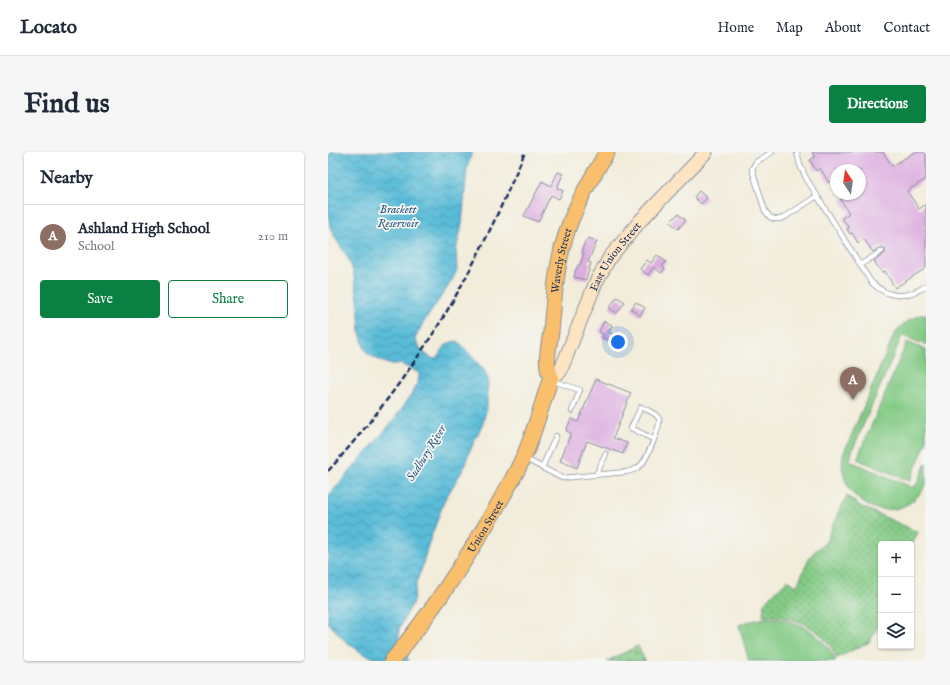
<!DOCTYPE html>
<html lang="en">
<head>
<meta charset="utf-8">
<style>
	body { margin:0; font-family:"IM FELL English",serif; background:#f6f6f7; color:#1f2937 }
	.controls { position:absolute; right:12px; bottom:12px; display:grid; overflow:hidden; border-radius:4px; box-shadow:0 1px 3px #0004 }
	.controls button { width:36px; height:36px; display:grid; place-items:center; padding:0; border:0; border-bottom:1px solid #e0e1e3; background:#fff; color:#1f2937; font:20px sans-serif }
	.compass { position:absolute; left:502px; top:12px; width:36px; height:36px; border-radius:50%; background:#fff; box-shadow:0 1px 3px #0004; rotate:347deg }
	.you { position:absolute; left:290px; top:190px; width:14px; height:14px; margin:-10px; border:3px solid #fff; border-radius:50%; background:#1a73e8; box-shadow:0 0 0 6px #1a73e833 }
	.badge { display:grid; place-items:center; width:26px; height:26px; border-radius:50%; background:#0b8043; color:#fff; font-size:13px; font-weight:700 }
	.pin { position:absolute; translate:-50% -33px; filter:drop-shadow(0 1px 2px #0008) }
	.pin::after { content:''; position:absolute; top:21px; width:14px; height:12px; background:inherit; clip-path:polygon(0 0,100% 0,50% 100%) }
	.list { margin:0; padding:0; list-style:none }
	h2 { display:flex; justify-content:space-between; align-items:center; height:52px; margin:0; padding:0 16px; font-size:17px }
	h2 small { font-size:13px; font-weight:400; color:#747a83 }
	.list li { display:grid; grid-template-columns:26px 1fr auto; gap:12px; align-items:center; box-sizing:border-box; height:64px; padding:0 16px; border-top:1px solid #e0e1e3 }
	.list b { display:block; font-size:15px; white-space:nowrap }
	.list p { margin:0; font-size:13px; white-space:nowrap; color:#747a83 }
	.list em { font-size:13px; font-style:normal; color:#747a83 }
	.actions { display:flex; gap:8px; padding:12px 16px }
	.actions a { flex:1; padding:9px 0; border:1px solid #0b8043; border-radius:4px; text-align:center; font-size:14px; color:#0b8043 }
	.actions .main { background:#0b8043; color:#fff }
	.icon { flex:none; width:22px; height:22px; fill:none; stroke:currentColor; stroke-width:2; stroke-linecap:round; stroke-linejoin:round }
	.map { position:relative; flex:none; width:598px; height:509px; overflow:hidden; border-radius:4px }
	header { display:flex; align-items:center; gap:24px; box-sizing:border-box; height:56px; padding:0 20px; background:#fff; border-bottom:1px solid #e0e1e3 }
	header strong { font-size:19px }
	nav { display:flex; gap:22px; margin-inline-start:auto; font-size:14px }
	.intro { display:flex; align-items:center; justify-content:space-between; box-sizing:border-box; height:96px; padding:0 24px }
	h1 { margin:0; font-size:28px }
	.button { padding:10px 18px; border-radius:4px; background:#0b8043; color:#fff; font-size:14px; font-weight:700 }
	main { display:flex; gap:24px; padding:0 24px }
	aside { flex:1; background:#fff; border-radius:4px; box-shadow:0 1px 3px #0004 }
	.map>svg:first-child { display:block }
	.grass { fill:url(#grass-dots); stroke:#507c72 }
	.cemetery { fill:url(#cemetery-stones); stroke:#507c72 }
	.pitch { fill:#84ca85; stroke:#507c72 }
	.water { fill:url(#water-waves); stroke:#3a769b }
	.building { fill:#ddade0 }
	.lines { fill:none; stroke-linecap:round; stroke-linejoin:round }
	.lane-casing { stroke:#868e9c; stroke-width:6 }
	.secondary-casing { stroke:#868e9c; stroke-width:15 }
	.primary-casing { stroke:#868e9c; stroke-width:17 }
	.lane { stroke:#fff; stroke-width:4.5 }
	.secondary { stroke:#fde5c4; stroke-width:13 }
	.primary { stroke:#f9bf6c; stroke-width:15 }
	.rail { stroke:#1b2f5e; stroke-width:2.5; stroke-dasharray:6 3; stroke-linecap:butt }
	.labels { text-anchor:middle; stroke-width:3.5; stroke-linejoin:round; paint-order:stroke }
	.street-label { font-size:11px; fill:#1b2f5e; stroke:#f6f6f2 }
	.water-label { font-size:12px; font-style:italic; fill:#2e5983; stroke:#f6f6f2 }
</style>
</head>
<body>
<header>
<strong>Locato</strong>
<nav><a>Home</a><a>Map</a><a>About</a><a>Contact</a></nav>
</header>
<div class="intro"><h1>Find us</h1><a class="button">Directions</a></div>
<main>
<aside>
<h2>Nearby<small></small></h2>
<ul class="list">
<li><span class="badge" style="background:#8d6e63">A</span><div><b>Ashland High School</b><p>School</p></div><em>210 m</em></li>
</ul>
<div class="actions"><a class="main">Save</a><a>Share</a></div>
</aside>
<div class="map">
<svg width="598" height="509" viewBox="0 0 598 509">
	<defs>
		<pattern id="grass-dots" width="8" height="8" patternUnits="userSpaceOnUse"><rect width="8" height="8" fill="#84ca85"/><path d="M2 2h.1M6 6h.1" fill="none" stroke="#6ba470" stroke-width="1.8" stroke-linecap="round"/></pattern>
		<pattern id="cemetery-stones" width="16" height="16" patternUnits="userSpaceOnUse"><rect width="16" height="16" fill="#84ca85"/><path d="M2 7V4a2 2 0 0 1 4 0v3zM10 15v-3a2 2 0 0 1 4 0v3z" fill="#6ba470"/></pattern>
		<pattern id="water-waves" width="16" height="10" patternUnits="userSpaceOnUse"><rect width="16" height="10" fill="#5abcd8"/><path d="M0 5q4-4 8 0t8 0" fill="none" stroke="#4a99b2"/></pattern>
	</defs>
	<rect width="100%" height="100%" fill="#f6f6f2"/>
	<filter id="ink" filterUnits="userSpaceOnUse"><feTurbulence type="fractalNoise" baseFrequency=".025" numOctaves="2"/><feDisplacementMap in="SourceGraphic" scale="8" xChannelSelector="R" yChannelSelector="G"/><feConvolveMatrix kernelMatrix="1 2 1 2 8 2 1 2 1" color-interpolation-filters="sRGB"/></filter>
	<filter id="wash" filterUnits="userSpaceOnUse"><feTurbulence type="fractalNoise" baseFrequency=".012" numOctaves="4" result="noise"/><feDisplacementMap in="SourceGraphic" scale="16" xChannelSelector="R" yChannelSelector="G"/><feGaussianBlur stdDeviation="0.9" result="paint"/><feColorMatrix in="noise" values="0 0 0 0 0 0 0 0 0 0 0 0 0 0 0 0 0 1.4 0 .05"/><feComposite in="paint" operator="in"/></filter>
	<g filter="url(#wash)">
		<rect width="100%" height="100%" fill="#f2ecda"/>
		<!-- grass -->
		<path class="grass" d="M 519,344 L 532,354 L 590,380 L 583,396 L 583,392 L 553,392 L 553,467 L 545,484 L 541,490 L 509,506 C 495,475 468,464 435,464 L 436,451 L 459,428 L 469,434 L 480,408 L 486,400 L 498,390 L 509,363 Z"/>
		<!-- cemetery -->
		<path class="cemetery" d="M 310,494 L 317,509 L 279,509 Z"/>
		<!-- pitch -->
		<path class="pitch" d="M 598,162 L 598,193 L 575,184 L 573,186 L 524,299 L 522,309 L 586,336 L 591,328 L 598,311 C 598,317 598,326 598,332 C 596,337 592,342 589,345 C 556,376 508,346 515,303 L 566,183 C 574,172 584,164 598,162 Z
			M 579,190 L 598,198 L 598,291 L 582,329 L 529,307 Z
			M 437,466 C 468,466 493,480 508,508 L 506,509 L 421,509 L 411,473 L 419,470 Z"/>
		<!-- water -->
		<path class="water" d="M 0,0 L 144,0 L 139,16 L 134,72 L 128,99 L 129,118 L 123,130 L 94,173 L 87,186 C 89,194 99,206 107,207 C 117,199 114,190 130,189 L 156,218 L 160,226 L 159,254 L 155,271 L 140,303 L 136,316 L 117,347 L 99,396 L 94,416 L 89,428 L 85,450 L 71,477 L 71,488 L 81,509 L 53,509 L 34,501 L 15,487 L 0,470 L 0,345 C 16,324 95,243 91,221 L 73,212 L 60,212 L 49,207 L 40,202 L 36,195 L 32,180 L 30,148 L 25,119 L 20,106 L 6,84 L 2,75 L 0,59 Z"/>
		<g id="blocks">
			<!-- building -->
			<path class="building" d="M 484,0 L 555,0 L 564,14 L 587,0 L 598,0 L 598,27 L 579,39 L 591,57 L 598,52 L 598,116 L 567,136 L 557,119 L 554,121 L 546,109 L 557,101 L 557,97 L 553,95 L 545,100 L 536,87 L 530,91 L 524,81 L 522,82 L 519,77 L 521,76 L 514,66 L 521,61 L 513,48 L 522,42 L 532,42 L 532,35 L 535,33 L 532,29 L 532,18 L 508,18 L 508,26 L 501,31 L 492,16 L 488,19 L 482,8 L 487,5 Z
				M 230,20 L 235,22 L 229,36 L 235,39 L 231,47 L 223,43 L 210,70 L 196,64 L 214,29 L 223,34 Z
				M 371,39 L 379,46 L 373,52 L 366,45 Z
				M 350,62 L 358,68 L 350,77 L 342,70 Z
				M 260,86 L 269,89 L 260,110 L 263,111 L 258,128 L 246,125 L 248,117 L 249,117 L 250,113 L 252,113 L 256,101 L 254,101 L 255,97 L 254,97 L 258,88 L 259,89 Z
				M 329,103 L 338,110 L 334,114 L 337,116 L 333,121 L 326,115 L 320,123 L 312,117 L 319,108 L 323,111 Z
				M 289,145 L 297,150 L 289,161 L 281,156 Z
				M 308,150 L 317,156 L 312,164 L 303,157 Z
				M 276,169 L 284,173 L 281,181 L 285,182 L 283,189 L 274,186 L 275,182 L 271,180 Z
				M 268,227 L 303,241 L 285,286 L 299,291 L 295,302 L 259,289 L 249,316 L 232,309 L 243,281 L 238,279 L 243,267 L 250,270 Z"/>
		</g>
	</g>
	<g filter="url(#ink)">
		<use href="#blocks" fill-opacity="0" stroke="#868e9c" stroke-width="1"/>
		<g class="lines">
			<defs>
				<path id="lane" d="M 444,0 L 428,10 L 424,17 L 437,59 L 442,65 L 446,67 L 452,67 L 457,65 L 489,44
					M 469,0 L 472,13 L 478,26 L 543,130 C 561,147 577,147 598,134
					M 532,113 L 554,99
					M 225,229 L 252,238 L 244,259
					M 196,306 L 234,326 L 298,320 C 303,319 308,318 312,314 C 318,309 333,274 331,267 C 329,261 318,258 313,255 L 303,276 L 325,287
					M 214,316 L 228,284
					M 268,323 L 278,302"/>
				<g id="secondary">
					<path id="s1" d="M 223,225 L 232,220 L 268,130 L 282,105 L 313,68 L 378,0"/>
				</g>
				<g id="primary">
					<path id="s2" d="M 64,509 C 103,461 137,410 168,356 C 179,337 191,317 199,297 C 208,274 215,249 223,225 C 216,212 221,194 223,180 C 226,146 228,112 239,79 C 249,50 264,25 279,0"/>
				</g>
			</defs>
			<!-- lane casing -->
			<use href="#lane" class="lane-casing"/>
			<!-- secondary casing -->
			<use href="#secondary" class="secondary-casing"/>
			<!-- primary casing -->
			<use href="#primary" class="primary-casing"/>
			<!-- lane -->
			<use href="#lane" class="lane"/>
			<!-- secondary -->
			<use href="#secondary" class="secondary"/>
			<!-- primary -->
			<use href="#primary" class="primary"/>
			<!-- rail -->
			<path class="rail" d="M 0,319 C 40,275 76,227 108,177 C 143,121 171,61 197,0"/>
		</g>
	</g>
	<g class="labels">
		<!-- street labels -->
		<g class="street-label">
			<text dy="4" stroke="none"><textPath href="#s1" startOffset="139">East Union Street</textPath></text>
			<text dy="4" stroke="none"><textPath href="#s2" startOffset="446">Waverly Street</textPath></text>
			<text dy="4" stroke="none"><textPath href="#s2" startOffset="164">Union Street</textPath></text>
		</g>
		<!-- water labels -->
		<g class="water-label">
			<text x="70" y="61">Brackett<tspan x="70" dy="14">Reservoir</tspan></text>
			<text transform="translate(98 301) rotate(-58)" y="4">Sudbury River</text>
		</g>
	</g>
</svg>
<div class="controls">
<button>+</button>
<button>−</button>
<button><svg class="icon" aria-label="layers" viewBox="0 0 24 24"><path d="M12 4l9 5-9 5-9-5zM3 14l9 5 9-5"/></svg></button>
</div>
<svg class="compass" viewBox="-18 -18 36 36"><path d="M0-13l5 13h-10z" fill="#e53935"/><path d="M0 13l5-13h-10z" fill="#747a83"/></svg>
<div class="you"></div>
<div class="pin badge" style="left:525px;top:248px;background:#8d6e63">A</div>
</div>
</main>
</body>
</html>
